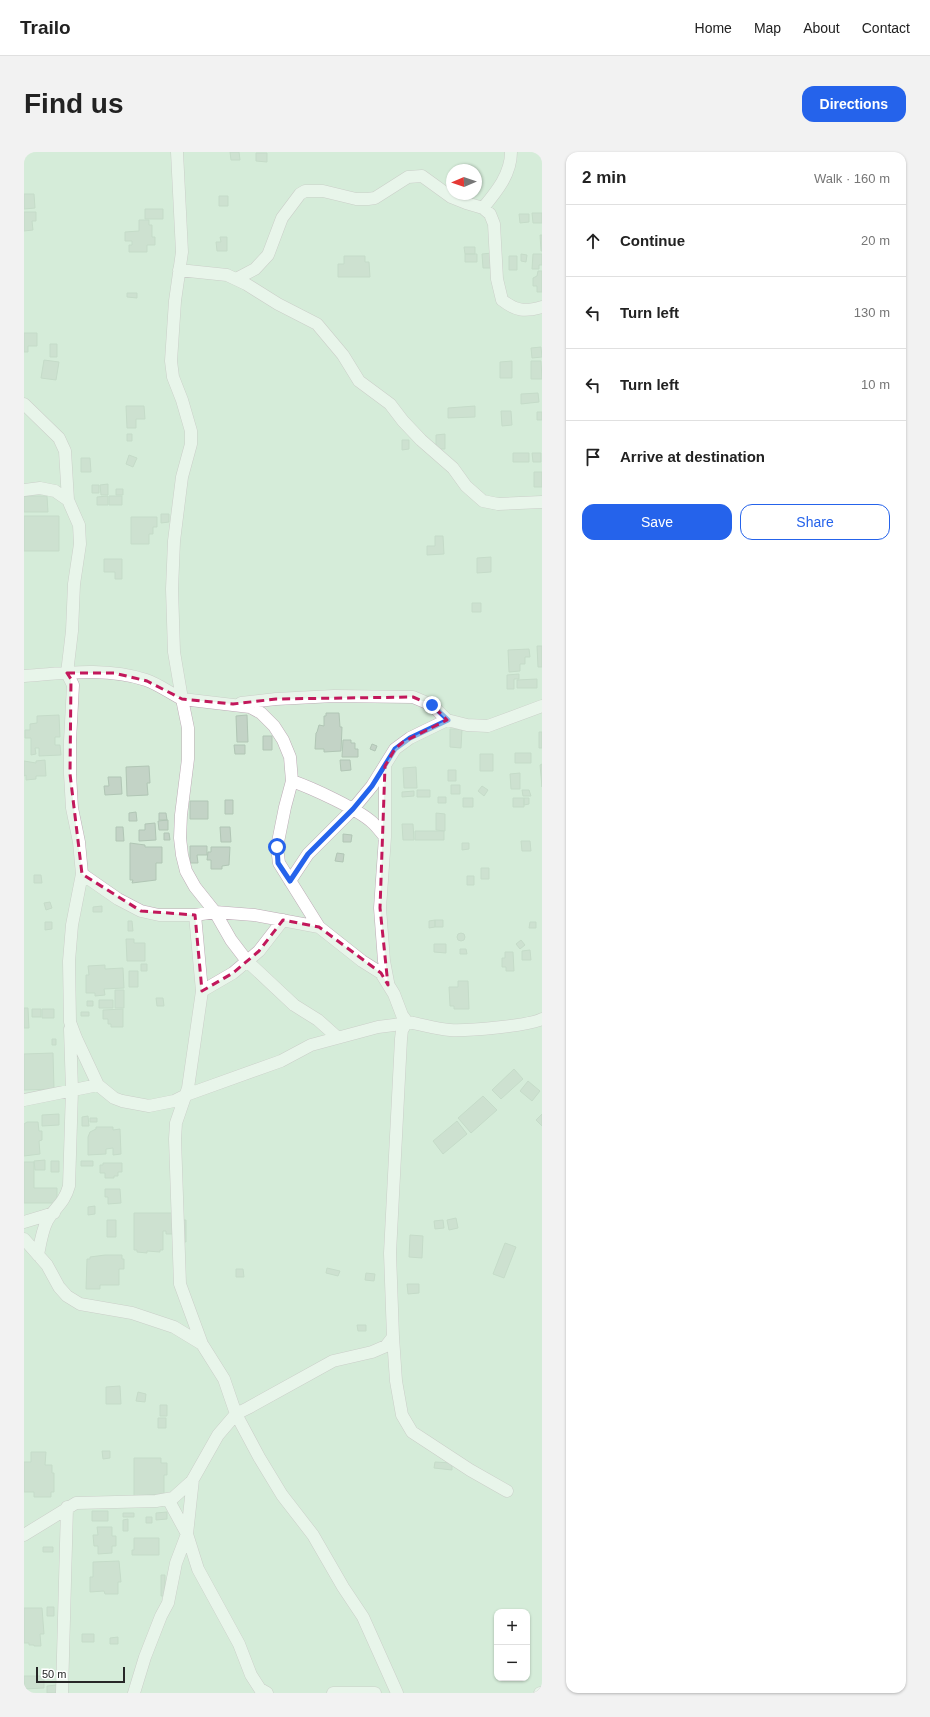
<!DOCTYPE html>
<html lang="en">
<head>
<meta charset="utf-8">
<style>
	body { margin:0; font-family:Helvetica,sans-serif; background:#f2f2f2; color:#222 }
	.controls { position:absolute; right:12px; bottom:12px; display:grid; overflow:hidden; border-radius:8px; box-shadow:0 1px 3px #0004 }
	.controls button { width:36px; height:36px; display:grid; place-items:center; padding:0; border:0; border-bottom:1px solid #e0e0e0; background:#fff; color:#222; font:20px sans-serif }
	.compass { position:absolute; left:422px; top:12px; width:36px; height:36px; border-radius:50%; background:#fff; box-shadow:0 1px 3px #0004; rotate:268deg }
	.scale { position:absolute; left:12px; bottom:10px; width:89px; box-sizing:border-box; padding-left:4px; border:2px solid #272727; border-top:0; font-size:11px; line-height:14px; white-space:nowrap; color:#272727; -webkit-text-stroke:3px #fff; paint-order:stroke }
	.stop { position:absolute; width:12px; height:12px; margin:-9px; border:3px solid #2563eb; border-radius:50%; background:#fff }
	.stop.end { background:#2563eb; border-color:#fff; box-shadow:0 1px 4px #0008 }
	.list { margin:0; padding:0; list-style:none }
	h2 { display:flex; justify-content:space-between; align-items:center; height:52px; margin:0; padding:0 16px; font-size:17px }
	h2 small { font-size:13px; font-weight:400; color:#767676 }
	.list li { display:grid; grid-template-columns:26px 1fr auto; gap:12px; align-items:center; box-sizing:border-box; height:72px; padding:0 16px; border-top:1px solid #e0e0e0 }
	.list b { display:block; font-size:15px; white-space:nowrap }
	.list em { font-size:13px; font-style:normal; color:#767676 }
	.actions { display:flex; gap:8px; padding:12px 16px }
	.actions a { flex:1; padding:9px 0; border:1px solid #2563eb; border-radius:12px; text-align:center; font-size:14px; color:#2563eb }
	.actions .main { background:#2563eb; color:#fff }
	.icon { flex:none; width:22px; height:22px; fill:none; stroke:currentColor; stroke-width:2; stroke-linecap:round; stroke-linejoin:round }
	.map { position:relative; flex:none; width:518px; height:1541px; overflow:hidden; border-radius:12px }
	header { display:flex; align-items:center; gap:24px; box-sizing:border-box; height:56px; padding:0 20px; background:#fff; border-bottom:1px solid #e0e0e0 }
	header strong { font-size:19px }
	nav { display:flex; gap:22px; margin-inline-start:auto; font-size:14px }
	.intro { display:flex; align-items:center; justify-content:space-between; box-sizing:border-box; height:96px; padding:0 24px }
	h1 { margin:0; font-size:28px }
	.button { padding:10px 18px; border-radius:12px; background:#2563eb; color:#fff; font-size:14px; font-weight:700 }
	main { display:flex; gap:24px; padding:0 24px }
	aside { flex:1; background:#fff; border-radius:12px; box-shadow:0 1px 3px #0004 }
	.map>svg:first-child { display:block }
	.building { fill:#c3d3c6; stroke:#b1c6b5 }
	.lines { fill:none; stroke-linecap:round; stroke-linejoin:round }
	.street-casing { stroke:#bdabb6; stroke-width:13 }
	.street { stroke:#fff; stroke-width:12 }
	.route { stroke:#2563eb; stroke-width:5 }
	.marked { fill:none; stroke:#c2185b; stroke-width:3; stroke-dasharray:8 5; stroke-linejoin:round }
</style>
</head>
<body>
<header>
<strong>Trailo</strong>
<nav><a>Home</a><a>Map</a><a>About</a><a>Contact</a></nav>
</header>
<div class="intro"><h1>Find us</h1><a class="button">Directions</a></div>
<main>
<div class="map">
<svg width="518" height="1541" viewBox="0 0 518 1541">
	<rect width="100%" height="100%" fill="#d6ecd9"/>
	<!-- building -->
	<path class="building" d="M 206,0 L 215,0 L 216,8 L 207,8 Z
		M 232,1 L 243,1 L 243,10 L 232,9 Z
		M 0,42 L 10,42 L 11,56 L 0,57 Z
		M 195,44 L 204,44 L 204,54 L 195,54 Z
		M 121,57 L 139,57 L 139,67 L 121,67 Z
		M 0,60 L 12,60 L 12,69 L 8,69 L 9,78 L 0,79 Z
		M 508,61 L 518,61 L 518,71 L 509,71 Z
		M 495,62 L 505,62 L 505,70 L 496,71 Z
		M 115,68 L 125,68 L 125,73 L 128,73 L 128,85 L 131,85 L 131,93 L 123,93 L 123,100 L 105,100 L 105,93 L 108,93 L 108,89 L 101,89 L 101,80 L 115,79 Z
		M 516,83 L 518,83 L 518,99 L 517,99 Z
		M 196,85 L 203,85 L 203,99 L 193,99 L 192,90 L 197,90 Z
		M 440,95 L 451,95 L 451,102 L 441,102 Z
		M 468,101 L 469,116 L 459,116 L 458,102 Z
		M 441,102 L 453,102 L 453,110 L 441,110 Z
		M 497,102 L 503,103 L 502,110 L 497,109 Z
		M 509,102 L 518,102 L 518,113 L 515,113 L 515,117 L 508,117 Z
		M 320,104 L 341,104 L 341,110 L 345,110 L 346,125 L 314,125 L 314,112 L 320,112 Z
		M 485,104 L 493,104 L 493,118 L 485,118 Z
		M 514,119 L 518,119 L 518,140 L 513,140 L 513,134 L 509,134 L 509,126 L 513,124 Z
		M 103,141 L 113,141 L 113,146 L 103,145 Z
		M 0,181 L 13,181 L 13,194 L 4,194 L 4,200 L 0,200 Z
		M 26,192 L 33,192 L 33,205 L 26,205 Z
		M 517,195 L 518,205 L 508,206 L 507,196 Z
		M 20,208 L 35,210 L 32,228 L 17,226 Z
		M 488,209 L 488,226 L 476,226 L 476,210 Z
		M 507,209 L 517,209 L 518,227 L 507,227 Z
		M 514,241 L 515,250 L 497,252 L 497,242 Z
		M 102,254 L 120,254 L 121,267 L 112,267 L 112,276 L 103,276 Z
		M 451,254 L 451,265 L 424,266 L 424,256 Z
		M 477,259 L 487,259 L 488,273 L 478,274 Z
		M 513,260 L 518,260 L 518,268 L 513,268 Z
		M 103,282 L 108,282 L 108,289 L 103,289 Z
		M 421,282 L 421,297 L 412,297 L 412,283 Z
		M 378,288 L 385,288 L 385,297 L 378,298 Z
		M 489,301 L 505,301 L 505,310 L 489,310 Z
		M 508,301 L 517,301 L 517,310 L 509,310 Z
		M 105,303 L 113,306 L 109,315 L 102,312 Z
		M 57,306 L 66,306 L 67,320 L 57,320 Z
		M 510,320 L 518,320 L 518,335 L 510,335 Z
		M 84,332 L 84,343 L 77,343 L 76,333 Z
		M 68,333 L 75,333 L 75,341 L 68,341 Z
		M 92,337 L 99,337 L 99,343 L 92,343 Z
		M 0,344 L 23,344 L 24,360 L 0,360 Z
		M 84,344 L 84,353 L 73,353 L 73,345 Z
		M 85,344 L 98,344 L 98,353 L 85,353 Z
		M 137,362 L 145,362 L 145,370 L 137,371 Z
		M 0,364 L 35,364 L 35,399 L 0,399 Z
		M 107,365 L 133,365 L 133,375 L 129,375 L 129,382 L 125,382 L 125,392 L 107,392 Z
		M 411,384 L 419,384 L 420,402 L 403,403 L 403,394 L 411,394 Z
		M 467,405 L 467,420 L 453,421 L 453,406 Z
		M 80,407 L 98,407 L 98,427 L 91,427 L 91,420 L 80,420 Z
		M 448,451 L 457,451 L 457,460 L 448,460 Z
		M 513,494 L 518,494 L 518,515 L 514,515 Z
		M 505,497 L 506,505 L 501,505 L 501,512 L 496,512 L 496,519 L 485,520 L 484,498 Z
		M 495,522 L 495,527 L 490,527 L 490,537 L 483,537 L 483,523 Z
		M 513,527 L 513,536 L 493,536 L 493,528 Z
		M 302,561 L 315,561 L 316,575 L 318,575 L 317,599 L 300,600 L 300,597 L 291,597 L 292,581 L 293,580 L 295,573 L 300,574 L 300,564 L 302,564 Z
		M 35,563 L 36,585 L 31,585 L 31,593 L 36,593 L 37,603 L 15,604 L 15,596 L 11,596 L 12,602 L 7,603 L 7,586 L 1,586 L 1,578 L 6,578 L 6,572 L 13,571 L 13,564 Z
		M 223,563 L 224,590 L 213,590 L 212,564 Z
		M 426,577 L 438,577 L 437,596 L 426,595 Z
		M 515,580 L 518,580 L 518,596 L 515,596 Z
		M 239,584 L 248,584 L 248,598 L 239,598 Z
		M 319,588 L 327,588 L 327,591 L 331,591 L 331,597 L 334,597 L 334,605 L 318,605 Z
		M 348,592 L 353,594 L 351,599 L 346,597 Z
		M 210,593 L 221,593 L 221,602 L 211,602 Z
		M 491,601 L 507,601 L 507,611 L 491,611 Z
		M 456,602 L 469,602 L 469,619 L 456,619 Z
		M 21,608 L 22,624 L 12,624 L 12,627 L 2,628 L 2,623 L 0,624 L 0,609 L 12,611 L 12,609 Z
		M 316,608 L 326,608 L 327,618 L 317,619 Z
		M 518,612 L 518,635 L 516,613 Z
		M 125,614 L 126,631 L 123,631 L 124,643 L 103,644 L 102,615 Z
		M 392,615 L 393,636 L 380,636 L 379,616 Z
		M 424,618 L 432,618 L 432,629 L 424,629 Z
		M 496,621 L 496,637 L 487,637 L 486,622 Z
		M 84,625 L 97,625 L 98,642 L 81,643 L 80,634 L 85,634 Z
		M 427,633 L 436,633 L 436,642 L 427,642 Z
		M 458,634 L 464,638 L 460,644 L 454,639 Z
		M 393,638 L 406,638 L 406,645 L 393,645 Z
		M 498,638 L 505,638 L 507,644 L 499,644 Z
		M 390,639 L 390,644 L 378,645 L 378,640 Z
		M 414,645 L 422,645 L 422,651 L 414,651 Z
		M 439,646 L 449,646 L 449,655 L 439,655 Z
		M 489,646 L 500,646 L 500,655 L 489,655 Z
		M 500,646 L 505,646 L 505,652 L 500,653 Z
		M 201,648 L 209,648 L 209,662 L 201,662 Z
		M 166,649 L 184,649 L 184,667 L 166,667 Z
		M 112,660 L 113,669 L 105,669 L 105,661 Z
		M 135,661 L 142,661 L 143,668 L 135,668 Z
		M 412,661 L 421,662 L 421,679 L 412,678 Z
		M 144,668 L 144,678 L 135,678 L 134,669 Z
		M 131,671 L 132,688 L 115,689 L 115,678 L 121,678 L 121,672 Z
		M 378,672 L 389,672 L 390,688 L 379,688 Z
		M 92,675 L 99,675 L 100,689 L 92,689 Z
		M 196,675 L 206,675 L 207,690 L 197,690 Z
		M 391,679 L 420,679 L 420,688 L 391,688 Z
		M 140,681 L 145,681 L 146,688 L 140,688 Z
		M 319,682 L 328,683 L 327,690 L 319,690 Z
		M 497,689 L 506,689 L 507,699 L 498,699 Z
		M 106,691 L 121,693 L 121,695 L 138,695 L 138,711 L 132,711 L 132,728 L 108,731 L 109,728 L 106,728 Z
		M 438,691 L 445,691 L 445,697 L 438,698 Z
		M 166,694 L 183,694 L 183,703 L 173,703 L 174,711 L 166,711 Z
		M 187,695 L 206,695 L 205,713 L 198,714 L 198,717 L 187,717 L 187,708 L 183,708 L 184,700 L 187,700 Z
		M 313,701 L 320,702 L 319,710 L 311,709 Z
		M 457,716 L 465,716 L 465,727 L 457,727 Z
		M 10,723 L 17,723 L 18,731 L 10,731 Z
		M 443,724 L 450,724 L 450,733 L 443,733 Z
		M 26,750 L 28,756 L 22,758 L 20,751 Z
		M 78,754 L 78,760 L 69,760 L 69,755 Z
		M 411,768 L 419,768 L 419,775 L 411,775 Z
		M 411,768 L 411,775 L 405,776 L 405,769 Z
		M 104,769 L 108,769 L 109,779 L 104,779 Z
		M 21,770 L 28,770 L 28,777 L 21,778 Z
		M 506,770 L 512,770 L 512,776 L 505,776 Z
		M433 785a4 4 0 1 1 8 0a4 4 0 1 1-8 0Z
		M 102,787 L 110,787 L 110,791 L 121,791 L 121,809 L 103,809 Z
		M 497,788 L 501,793 L 496,797 L 492,792 Z
		M 410,792 L 422,792 L 422,801 L 410,800 Z
		M 436,797 L 442,797 L 443,802 L 436,802 Z
		M 506,798 L 507,808 L 498,808 L 498,799 Z
		M 481,800 L 489,800 L 490,819 L 482,819 L 482,815 L 478,815 L 478,806 L 481,806 Z
		M 117,812 L 123,812 L 123,819 L 117,819 Z
		M 81,813 L 81,817 L 99,816 L 100,836 L 80,837 L 81,843 L 71,844 L 71,841 L 62,841 L 62,823 L 65,823 L 64,814 Z
		M 105,819 L 114,819 L 114,835 L 105,835 Z
		M 434,829 L 444,829 L 445,857 L 430,857 L 430,854 L 426,854 L 425,835 L 434,835 Z
		M 91,838 L 100,838 L 100,856 L 91,856 Z
		M 132,846 L 139,846 L 140,854 L 133,854 Z
		M 75,848 L 89,848 L 89,856 L 75,856 Z
		M 63,849 L 69,849 L 69,854 L 63,854 Z
		M 0,856 L 4,856 L 5,876 L 0,876 Z
		M 8,857 L 17,857 L 17,865 L 8,865 Z
		M 18,857 L 30,857 L 30,866 L 18,866 Z
		M 99,857 L 99,875 L 87,875 L 87,872 L 84,872 L 84,867 L 79,867 L 79,858 Z
		M 57,860 L 65,860 L 65,864 L 57,864 Z
		M 28,887 L 32,887 L 32,893 L 28,893 Z
		M 29,901 L 30,937 L 0,938 L 0,902 Z
		M 490,917 L 499,927 L 477,947 L 468,938 Z
		M 504,929 L 516,939 L 508,949 L 496,939 Z
		M 459,944 L 473,958 L 447,981 L 434,966 Z
		M 35,962 L 35,973 L 18,974 L 18,963 Z
		M 518,962 L 518,974 L 512,968 Z
		M 64,964 L 65,974 L 58,974 L 58,965 Z
		M 66,966 L 73,966 L 73,970 L 66,970 Z
		M 433,969 L 443,982 L 419,1002 L 409,989 Z
		M 3,970 L 14,970 L 15,979 L 18,979 L 18,988 L 15,989 L 16,1002 L 0,1004 L 0,972 Z
		M 72,975 L 89,975 L 89,978 L 96,977 L 97,1002 L 89,1003 L 89,996 L 82,997 L 82,1002 L 64,1003 L 64,985 L 66,980 L 72,977 Z
		M 21,1008 L 21,1018 L 11,1018 L 10,1009 Z
		M 27,1009 L 35,1009 L 35,1020 L 27,1020 Z
		M 57,1009 L 69,1009 L 69,1014 L 57,1014 Z
		M 0,1010 L 10,1010 L 10,1036 L 33,1036 L 33,1051 L 0,1051 Z
		M 79,1011 L 98,1011 L 98,1020 L 94,1020 L 94,1024 L 90,1024 L 90,1026 L 81,1026 L 81,1021 L 76,1021 L 76,1013 L 79,1013 Z
		M 81,1037 L 96,1037 L 97,1051 L 84,1052 L 84,1045 L 81,1045 Z
		M 71,1054 L 71,1062 L 64,1063 L 64,1055 Z
		M 110,1061 L 153,1061 L 149,1082 L 142,1082 L 142,1079 L 139,1079 L 139,1098 L 136,1098 L 136,1100 L 123,1099 L 123,1101 L 113,1100 L 113,1098 L 110,1098 Z
		M 432,1066 L 434,1076 L 425,1078 L 423,1068 Z
		M 83,1068 L 92,1068 L 92,1085 L 83,1085 Z
		M 157,1068 L 162,1068 L 162,1090 L 156,1089 Z
		M 419,1068 L 420,1076 L 411,1077 L 410,1069 Z
		M 386,1083 L 399,1084 L 398,1106 L 385,1105 Z
		M 481,1091 L 492,1095 L 480,1126 L 469,1122 Z
		M 81,1103 L 98,1103 L 98,1107 L 100,1107 L 100,1117 L 95,1117 L 95,1133 L 76,1133 L 76,1137 L 62,1137 L 63,1107 L 66,1107 L 66,1105 Z
		M 303,1116 L 316,1119 L 314,1124 L 302,1121 Z
		M 212,1117 L 219,1117 L 220,1125 L 212,1125 Z
		M 342,1121 L 351,1122 L 350,1129 L 341,1128 Z
		M 383,1132 L 395,1132 L 395,1141 L 384,1142 Z
		M 333,1173 L 342,1173 L 342,1179 L 334,1179 Z
		M 96,1234 L 97,1252 L 82,1252 L 82,1235 Z
		M 114,1240 L 122,1242 L 121,1250 L 112,1249 Z
		M 136,1253 L 143,1253 L 143,1264 L 136,1264 Z
		M 134,1266 L 142,1266 L 142,1276 L 134,1276 Z
		M 78,1299 L 86,1299 L 86,1306 L 79,1307 Z
		M 7,1300 L 22,1300 L 21,1313 L 28,1313 L 28,1321 L 30,1321 L 30,1340 L 27,1340 L 27,1345 L 10,1345 L 10,1340 L 0,1340 L 0,1310 L 7,1310 Z
		M 110,1306 L 137,1306 L 137,1311 L 143,1311 L 143,1323 L 140,1323 L 140,1342 L 110,1344 Z
		M 411,1310 L 428,1311 L 428,1318 L 410,1316 Z
		M 68,1359 L 84,1359 L 84,1369 L 68,1369 Z
		M 143,1360 L 143,1367 L 132,1368 L 132,1361 Z
		M 99,1361 L 110,1361 L 110,1365 L 99,1365 Z
		M 122,1365 L 128,1365 L 128,1371 L 122,1371 Z
		M 104,1367 L 104,1379 L 99,1379 L 99,1368 Z
		M 73,1375 L 88,1375 L 88,1384 L 92,1384 L 92,1394 L 88,1394 L 88,1401 L 74,1402 L 74,1394 L 70,1394 L 69,1383 L 74,1383 Z
		M 110,1386 L 135,1386 L 135,1403 L 108,1403 L 108,1398 L 110,1398 Z
		M 19,1395 L 29,1395 L 29,1400 L 19,1400 Z
		M 95,1409 L 97,1430 L 94,1430 L 94,1442 L 81,1442 L 80,1439 L 66,1440 L 66,1425 L 69,1425 L 69,1410 Z
		M 137,1423 L 141,1423 L 141,1444 L 137,1444 Z
		M 23,1455 L 30,1455 L 30,1464 L 23,1464 Z
		M 0,1456 L 18,1456 L 20,1482 L 16,1482 L 17,1494 L 10,1494 L 10,1493 L 5,1493 L 5,1491 L 0,1491 Z
		M 58,1482 L 70,1482 L 70,1490 L 58,1490 Z
		M 94,1485 L 94,1492 L 86,1492 L 86,1486 Z
		M 0,1524 L 20,1524 L 20,1536 L 0,1537 Z
		M 33,1533 L 33,1541 L 23,1541 L 23,1534 Z"/>
	<g class="lines">
		<defs>
			<path id="street" d="M 153,0 L 158,100 L 151,149 L 147,209 L 149,225 L 158,248 L 167,279 L 167,292 L 158,325 L 150,389 L 148,437 L 150,500 L 158,547 L 226,555 L 237,561 L 250,574 L 259,588 L 266,605 L 268,629 L 261,655 L 253,695 L 255,711 L 295,775 L 338,809 L 357,821 L 370,842 L 378,863 L 383,870 C 397,872 412,877 426,878 C 443,879 504,874 518,867
				M 459,56 C 473,39 487,22 487,0
				M 155,118 L 203,123 L 222,132 L 254,152 L 293,172 L 319,203 L 335,229 L 366,252 L 379,269 L 397,288 L 429,316 L 442,334 L 459,349 L 474,352 L 518,350
				M 212,127 L 231,117 L 244,103 L 258,66 L 276,42 L 281,39 L 299,39 L 332,47 L 344,47 L 351,46 L 384,25 L 398,24 L 427,45 L 442,51 L 459,56 L 466,62 L 470,72 L 473,127 L 478,148 C 492,159 501,160 518,155
				M 0,252 L 35,286 L 41,299 L 44,348
				M 0,338 L 16,336 L 31,339 L 44,348 L 55,373 L 56,392 L 50,432 L 48,479 L 43,521 L 49,533 L 46,589 L 46,622 L 48,656 L 55,690 L 58,722 L 94,747 L 117,759 L 135,763 L 171,763 L 191,760 L 230,763 L 295,775
				M 0,524 C 40,521 83,515 122,528 C 134,532 146,541 158,547 L 164,576 L 164,607 L 157,663 L 156,686 L 158,703 L 162,719 L 171,735 L 191,760 L 207,788 L 223,809 L 270,853 L 294,868 L 313,885
				M 217,551 L 252,547 L 310,544 L 389,545 L 408,553 L 423,568 L 443,573 L 464,574 L 518,554
				M 268,629 C 288,636 334,657 349,671 C 353,675 357,680 361,685 L 356,756 L 360,809 L 364,830
				M 361,685 L 361,614
				M 58,722 L 48,773 L 45,809 L 46,870 L 52,886 L 74,933 L 90,946 L 98,949 L 125,954 L 150,949 L 162,943 L 257,909 L 287,893 L 354,875 L 370,873 L 383,870
				M 266,729 L 284,702 L 329,657 L 348,634 L 371,597 L 386,586 L 423,568
				M 171,763 L 178,839 L 164,936 L 152,971 L 151,987 L 156,1132 L 178,1192
				M 178,839 L 209,821 L 235,799 L 259,768
				M 0,948 L 74,933
				M 0,1070 L 30,1061
				M 0,1087 L 23,1113 L 35,1135 L 43,1144 L 56,1152 L 108,1161 L 150,1175 L 178,1192 L 200,1227 L 212,1262 L 235,1305 L 258,1343 L 289,1383 L 319,1435 L 339,1465 L 373,1541
				M 14,1103 C 16,1092 18,1079 23,1069 C 31,1055 40,1052 45,1034 L 48,938 L 46,877
				M 369,1185 L 372,1229 L 378,1263 L 388,1280 L 446,1318 L 483,1339
				M 144,1347 L 163,1382 L 174,1417 L 215,1492 L 227,1523 L 236,1537 L 243,1541
				M 0,1383 L 52,1351 L 132,1349 L 149,1346 L 168,1329 L 194,1283 L 212,1262 L 224,1256 L 309,1209 L 348,1200 L 362,1194 L 369,1185 L 366,1101 L 377,887 L 378,878 L 383,870
				M 38,1541 L 43,1355
				M 110,1541 L 121,1505 L 137,1464 L 144,1451 L 152,1411 L 163,1382 L 169,1327
				M 309,1541 L 351,1541
				M 516,1541 L 518,1541"/>
		</defs>
		<!-- street casing -->
		<use href="#street" class="street-casing"/>
		<!-- street -->
		<use href="#street" class="street"/>
	</g>
	<g class="lines">
		<!-- route -->
		<path class="route" d="M 253,695 L 254,711 L 266,729 L 284,702 L 329,657 L 348,634 L 371,597 L 386,586 L 424,568 L 408,553"/>
	</g>
	<!-- marked area -->
	<path d="M0 0H518V1541H0ZM 43,521 L 90,521 L 123,529 L 158,547 L 209,552 L 252,547 L 389,545 L 408,553 L 423,568 L 379,590 L 371,597 L 361,614 L 356,756 L 364,833 L 357,821 L 295,775 L 259,768 L 235,799 L 209,821 L 178,839 L 171,763 L 117,759 L 58,722 L 46,622 L 47,527 Z" fill="#d6ecd9" fill-opacity=".55" fill-rule="evenodd"/>
	<path class="marked" d="M 43,521 L 90,521 L 123,529 L 158,547 L 209,552 L 252,547 L 389,545 L 408,553 L 423,568 L 379,590 L 371,597 L 361,614 L 356,756 L 364,833 L 357,821 L 295,775 L 259,768 L 235,799 L 209,821 L 178,839 L 171,763 L 117,759 L 58,722 L 46,622 L 47,527 Z"/>
</svg>
<div class="controls">
<button>+</button>
<button>−</button>
</div>
<svg class="compass" viewBox="-18 -18 36 36"><path d="M0-13l5 13h-10z" fill="#e53935"/><path d="M0 13l5-13h-10z" fill="#767676"/></svg>
<div class="scale">50 m</div>
<div class="stop" style="left:253px;top:695px"></div>
<div class="stop end" style="left:408px;top:553px"></div>
</div>
<aside>
<h2>2 min<small>Walk · 160 m</small></h2>
<ul class="list">
<li><svg class="icon" aria-label="ahead" viewBox="0 0 24 24"><path d="M12 20V5M6 11l6-6 6 6"/></svg><div><b>Continue</b></div><em>20 m</em></li>
<li><svg class="icon" aria-label="left" viewBox="0 0 24 24"><path d="M17 20v-9H6M10 6l-5 5 5 5"/></svg><div><b>Turn left</b></div><em>130 m</em></li>
<li><svg class="icon" aria-label="left" viewBox="0 0 24 24"><path d="M17 20v-9H6M10 6l-5 5 5 5"/></svg><div><b>Turn left</b></div><em>10 m</em></li>
<li><svg class="icon" aria-label="arrive" viewBox="0 0 24 24"><path d="M6 21V4h12l-3 4 3 4H6"/></svg><div><b>Arrive at destination</b></div></li>
</ul>
<div class="actions"><a class="main">Save</a><a>Share</a></div>
</aside>
</main>
</body>
</html>
